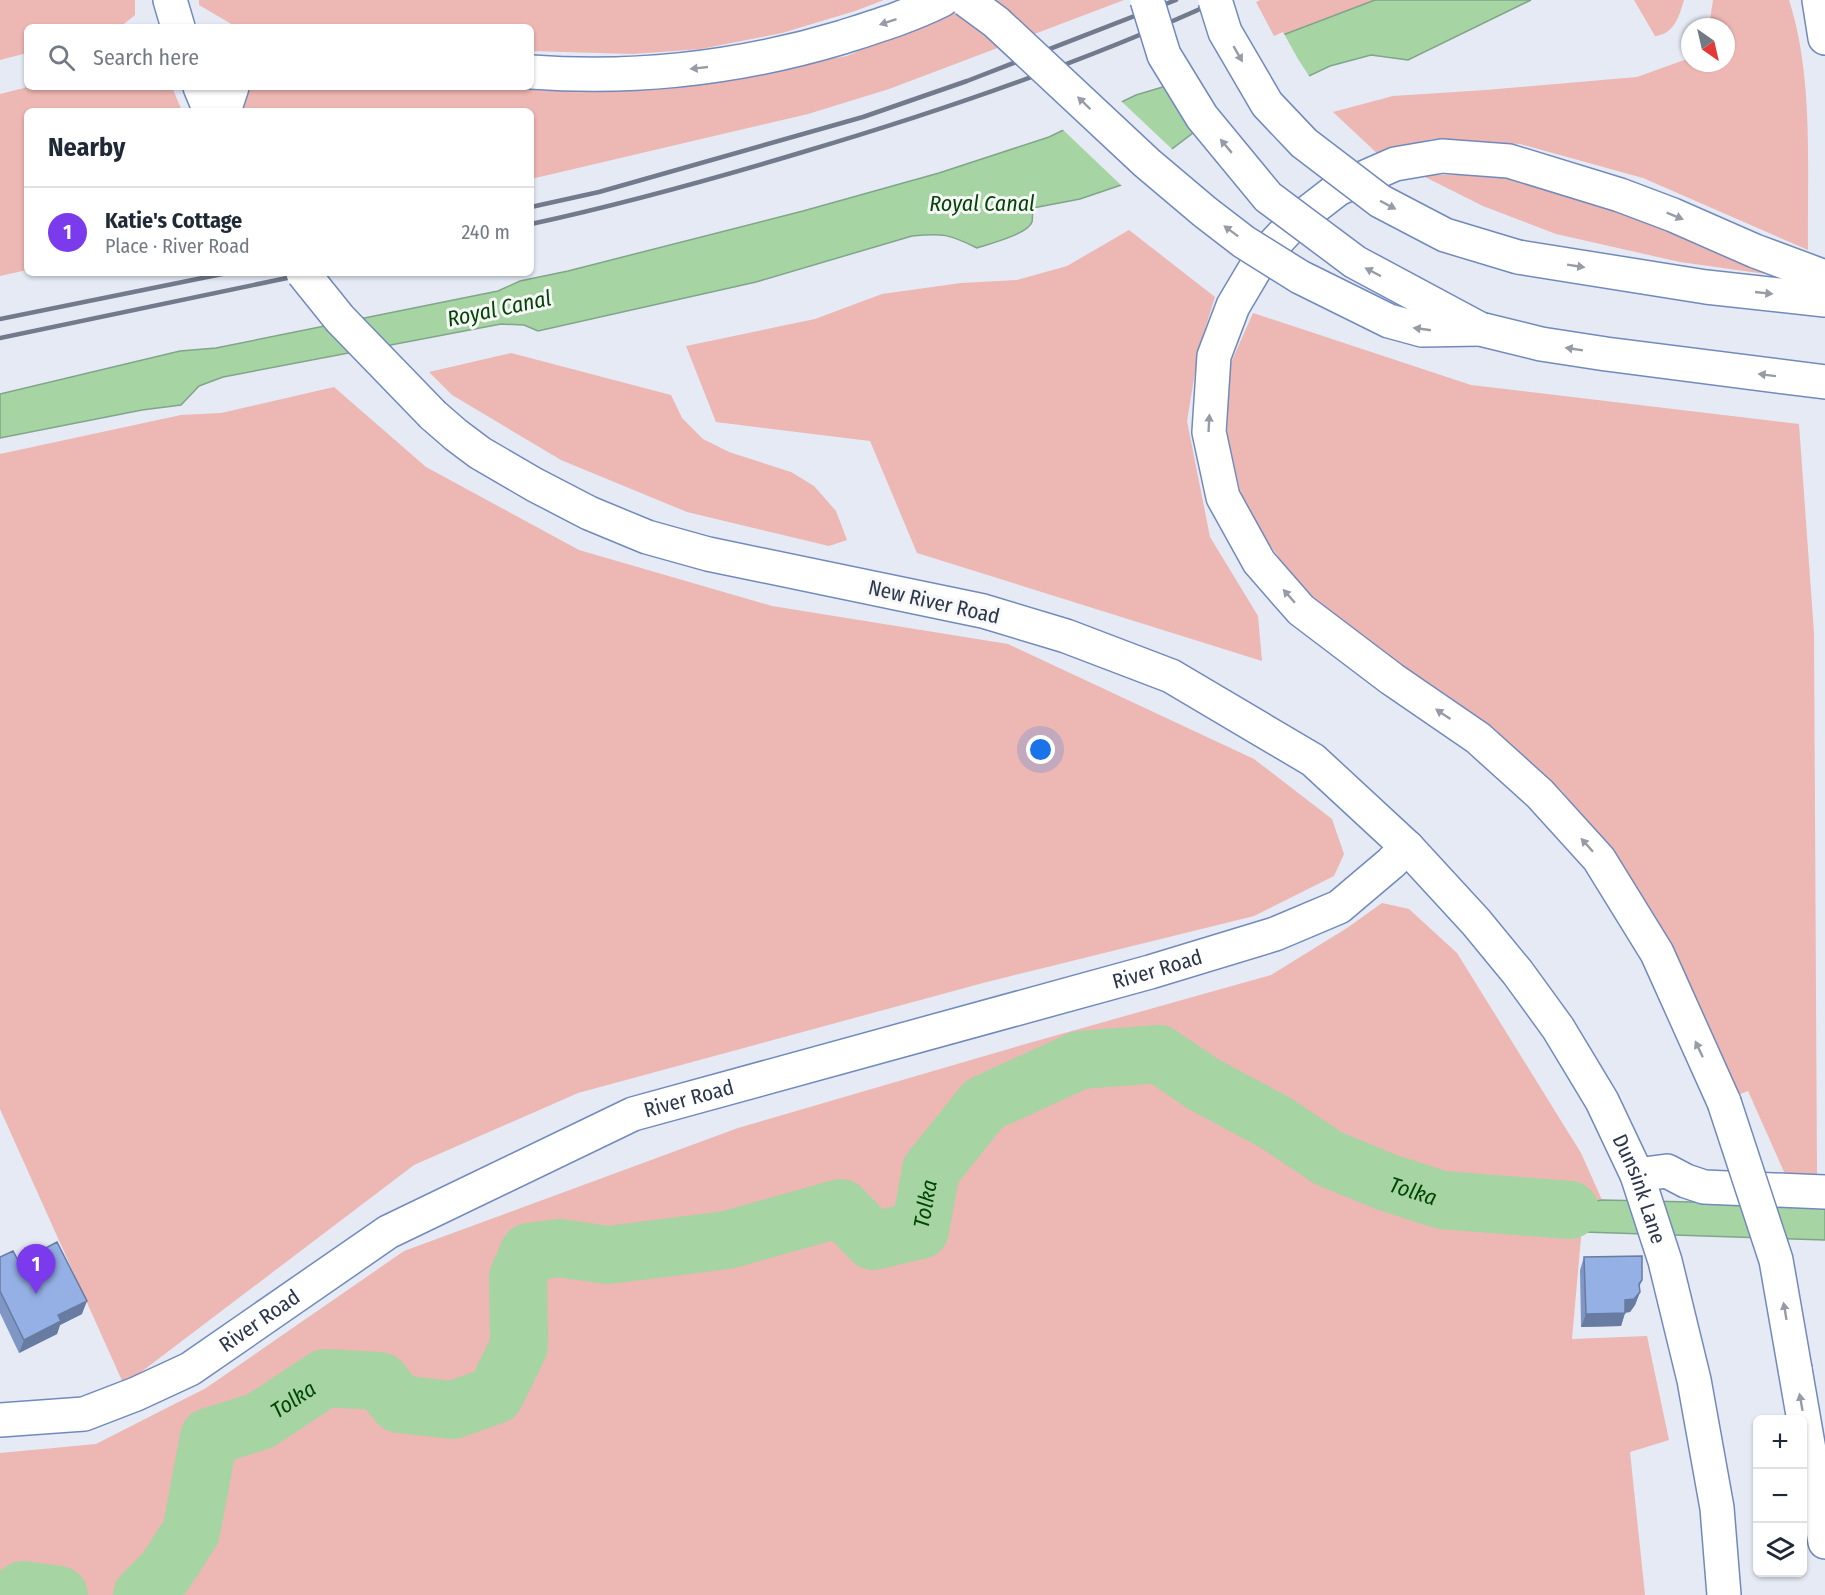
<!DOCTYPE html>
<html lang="en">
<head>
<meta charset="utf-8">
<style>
	body { margin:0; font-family:"Fira Sans Condensed",sans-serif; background:#f2f2f3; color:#1f2937 }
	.controls { position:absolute; right:18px; bottom:18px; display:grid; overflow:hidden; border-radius:9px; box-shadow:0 2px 4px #0004 }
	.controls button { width:54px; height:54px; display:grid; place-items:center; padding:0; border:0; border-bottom:2px solid #e0e1e3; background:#fff; color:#1f2937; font:30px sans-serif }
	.compass { position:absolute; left:1681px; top:18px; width:54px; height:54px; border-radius:50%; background:#fff; box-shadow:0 2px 4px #0004; rotate:146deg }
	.you { position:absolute; left:1041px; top:750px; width:21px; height:21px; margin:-15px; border:4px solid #fff; border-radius:50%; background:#1a73e8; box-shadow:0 0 0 9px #1a73e833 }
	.badge { display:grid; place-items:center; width:39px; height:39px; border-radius:50%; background:#7c3aed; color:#fff; font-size:20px; font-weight:700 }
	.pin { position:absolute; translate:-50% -50px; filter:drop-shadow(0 2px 3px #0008) }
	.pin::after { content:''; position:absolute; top:32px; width:21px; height:18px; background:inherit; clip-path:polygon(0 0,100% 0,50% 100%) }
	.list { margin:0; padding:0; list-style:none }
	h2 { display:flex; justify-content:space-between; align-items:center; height:78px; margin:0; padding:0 24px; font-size:26px }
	h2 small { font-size:20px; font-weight:400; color:#747a83 }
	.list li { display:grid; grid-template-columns:39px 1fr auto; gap:18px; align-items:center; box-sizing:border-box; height:90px; padding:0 24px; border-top:2px solid #e0e1e3 }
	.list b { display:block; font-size:22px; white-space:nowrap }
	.list p { margin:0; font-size:20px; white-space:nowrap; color:#747a83 }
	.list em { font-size:20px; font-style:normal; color:#747a83 }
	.icon { flex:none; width:33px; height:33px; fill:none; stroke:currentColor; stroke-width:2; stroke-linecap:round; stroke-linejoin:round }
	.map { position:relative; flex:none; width:1825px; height:1595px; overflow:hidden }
	.search { position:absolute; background:#fff; box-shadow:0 2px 4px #0004; left:24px; top:24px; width:510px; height:66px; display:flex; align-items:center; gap:15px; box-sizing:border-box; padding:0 21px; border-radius:9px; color:#747a83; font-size:22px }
	.panel { position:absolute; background:#fff; box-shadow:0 2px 4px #0004; left:24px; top:108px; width:510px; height:168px; border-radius:9px }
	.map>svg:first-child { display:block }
	.green { fill:#edb7b3 }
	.water { fill:#a6d4a3; stroke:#81a589; stroke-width:1.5 }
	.pier { fill:#e5eaf5 }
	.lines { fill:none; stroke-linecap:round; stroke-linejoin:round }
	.river { stroke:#a6d4a3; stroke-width:58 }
	.street-casing { stroke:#718abb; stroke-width:36 }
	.secondary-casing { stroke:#718abb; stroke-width:36 }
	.highway-casing { stroke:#718abb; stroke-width:36 }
	.street { stroke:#fff; stroke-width:33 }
	.secondary { stroke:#fff; stroke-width:33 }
	.highway { stroke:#fff; stroke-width:33 }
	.rail { stroke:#727a8c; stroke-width:4.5 }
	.secondary-bridge-casing { stroke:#718abb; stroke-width:36; stroke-linecap:butt }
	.highway-bridge-casing { stroke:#718abb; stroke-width:36; stroke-linecap:butt }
	.secondary-bridge { stroke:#fff; stroke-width:33 }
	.highway-bridge { stroke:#fff; stroke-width:33 }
	.wall { fill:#8097c5 }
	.shaded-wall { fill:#687ba0 }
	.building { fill:#95b0e5; stroke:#687ba0; stroke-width:1.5 }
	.oneway { fill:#969ba6 }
	.labels { text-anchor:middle; stroke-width:6; stroke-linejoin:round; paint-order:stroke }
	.street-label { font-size:21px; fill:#2c374c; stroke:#f7f7f7 }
	.water-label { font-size:22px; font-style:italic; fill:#014605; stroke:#f7f7f7 }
</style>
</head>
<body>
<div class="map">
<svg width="1825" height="1595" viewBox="0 0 1825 1595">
	<rect width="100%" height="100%" fill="#e5eaf5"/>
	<!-- green -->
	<path class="green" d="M 0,0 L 135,0 L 135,15 L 120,27 L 27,27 L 27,53 L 0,60 Z
		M 199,0 L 884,0 L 855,11 L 782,33 L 701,49 L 633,54 L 531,51 L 531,27 L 344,27 L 323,24 L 233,25 L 199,5 Z
		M 977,0 L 1124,0 L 889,89 L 808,114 L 531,179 L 531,111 L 239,111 L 246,93 L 252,87 L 511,87 L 546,91 L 651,90 L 847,56 Z
		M 1260,0 L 1375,0 L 1275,38 L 1256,2 Z
		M 1634,0 L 1684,0 C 1679,17 1674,34 1655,36 Z
		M 1713,0 L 1789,0 C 1814,78 1807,168 1808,250 L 1643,178 L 1520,144 L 1432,139 L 1381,157 L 1333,112 L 1393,96 L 1486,90 L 1637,77 L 1687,59 L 1690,56 L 1690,63 L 1726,63 L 1726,27 L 1709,27 Z
		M 28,87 L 172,87 L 182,111 L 27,111 L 27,270 L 0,276 L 0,94 Z
		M 1421,175 L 1497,175 L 1590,199 L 1795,278 L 1680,262 L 1556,234 L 1483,206 Z
		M 1129,230 L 1215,297 L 1199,348 L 1187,421 L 1210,537 L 1258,616 L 1262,661 L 917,553 L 870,441 L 716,422 L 686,346 L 815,319 L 882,294 L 961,283 L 1017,280 L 1067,266 Z
		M 1253,313 L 1471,385 L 1799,424 L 1814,633 L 1817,1174 L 1785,1174 L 1748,1091 L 1733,1097 L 1610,853 L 1562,791 L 1494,732 L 1336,621 L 1285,567 L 1244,507 L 1227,433 L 1229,367 Z
		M 511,353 L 671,395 L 682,418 L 703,439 L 729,452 L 791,472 L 814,486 L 836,511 L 847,540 L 829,546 L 687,512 L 561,460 L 452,395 L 429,372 Z
		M 334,387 L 426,467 L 579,550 L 772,606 L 1008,644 L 1254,759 L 1332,819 L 1344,854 L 1334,876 L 1254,916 L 983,983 L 578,1093 L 414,1165 L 124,1385 L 0,1109 L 0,454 L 181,415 L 221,413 Z
		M 1382,903 L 1409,909 L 1457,953 L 1581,1153 L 1602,1200 L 1584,1204 L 1572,1339 L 1647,1336 L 1669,1440 L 1630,1452 L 1645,1595 L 0,1595 L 0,1453 L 96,1444 L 206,1388 L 404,1251 L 738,1128 L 1022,1045 L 1271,975 L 1347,928 Z"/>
	<!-- water -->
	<path class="water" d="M 1375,0 L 1531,0 L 1408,60 L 1371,55 L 1330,66 L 1201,127 L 1127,183 L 1080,199 L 1033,208 C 1032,212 1033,218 1032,222 C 1028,234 989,244 977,248 C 949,234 943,233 912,236 L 756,282 L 538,331 L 524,325 L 501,324 L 223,377 L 199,386 L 181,405 L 142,410 L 0,438 L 0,394 L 180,351 L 216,348 L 498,291 L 520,281 L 568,271 L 803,211 L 939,173 L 1049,137 L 1136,95 L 1176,83 L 1275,38 Z
		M 1494,1192 L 1584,1203 L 1602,1200 L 1825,1205 L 1825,1240 L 1584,1232 L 1513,1224 L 1486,1218 Z"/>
	<!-- pier -->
	<path class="pier" d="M 1283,32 L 1298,59 L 1311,79 L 1202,130 L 1174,80 Z
		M 1120,100 L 1173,150 L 1129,185 L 1123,187 L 1061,128 Z"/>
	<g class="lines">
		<!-- river -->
		<g class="river">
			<path d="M 16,1595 L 23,1590 L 59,1595"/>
			<path id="s1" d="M 142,1595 L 165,1572 L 191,1532 L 209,1437 L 260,1421 L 325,1378 L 380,1381 L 399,1404 L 453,1410 L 495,1395 L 519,1346 L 518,1277 L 529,1252 L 559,1248 L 608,1255 L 727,1240 L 841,1208 L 873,1241 L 920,1230 L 931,1170 L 984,1104 L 1080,1060 L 1159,1054 L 1203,1084 L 1276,1123 L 1328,1158 L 1386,1182 L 1442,1200 L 1570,1210"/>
		</g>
		<defs>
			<g id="street">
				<path id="s2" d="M 1407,847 L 1476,922 L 1518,973 L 1558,1028 L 1602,1101 L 1637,1175 L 1665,1261 L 1694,1380 L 1717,1508 L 1724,1595"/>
				<path d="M 1637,1175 L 1667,1171 L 1686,1181 L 1704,1187 L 1825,1192"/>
			</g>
			<g id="secondary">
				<path d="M 170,0 L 178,27"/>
				<path d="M 531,72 C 638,80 740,68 843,37 C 877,26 910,16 942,0"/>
				<path d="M 200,87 L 210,111"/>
				<path d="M 224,111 L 232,87"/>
				<path id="s3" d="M 0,1420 L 84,1414 L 136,1394 L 190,1369 L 388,1232 L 633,1114 L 1150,972 L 1275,934 L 1339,907 L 1391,863 L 1407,847 L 1313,760 L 1171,676 L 1066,636 L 983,611 L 708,554 L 647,537 L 589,513 L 535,485 L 480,453 L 456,435 L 433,415"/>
			</g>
			<path id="highway" d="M 1819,0 L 1825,38
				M 1518,257 L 1706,287 L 1825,300
				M 1480,329 L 1541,344 L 1606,354 L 1825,382
				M 1724,1102 L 1657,953 L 1599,859 L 1540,794 L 1478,738 L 1392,679 L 1301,610 L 1259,562 L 1223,497 L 1209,432 L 1214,356 L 1233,306 L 1262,257 L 1294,223 L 1338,189 L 1395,164 L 1442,156 L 1509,161 L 1620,195 L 1673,215 L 1755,251 L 1825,277
				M 1795,1369 L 1825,1542"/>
		</defs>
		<!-- street casing -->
		<use href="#street" class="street-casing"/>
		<!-- secondary casing -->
		<use href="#secondary" class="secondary-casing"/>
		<!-- highway casing -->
		<use href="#highway" class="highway-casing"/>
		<!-- street -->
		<use href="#street" class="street"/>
		<!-- secondary -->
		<use href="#secondary" class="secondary"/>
		<!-- highway -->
		<use href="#highway" class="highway"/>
		<!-- rail -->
		<path class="rail" d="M 531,207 L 599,192 L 863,117 L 967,81 L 1176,0
			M 531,224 C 623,204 713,179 803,152 C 945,110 1085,62 1220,0
			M 0,319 L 227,273
			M 0,338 L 311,273"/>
		<defs>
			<path id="secondary-bridge" d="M 966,0 L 996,22 L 1147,163 L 1205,212 L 1244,242 L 1300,277 L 1389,321 L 1422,330 L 1480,329
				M 303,273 L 340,319 L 433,415"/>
			<path id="highway-bridge" d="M 1147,0 L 1164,55 L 1202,117 L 1268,197 L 1355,262 L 1480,329
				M 1215,0 L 1225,32 L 1267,104 L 1304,143 L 1380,201 L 1445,235 L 1518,257
				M 1724,1102 L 1776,1260 L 1795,1369"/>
		</defs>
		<!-- secondary-bridge casing -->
		<use href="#secondary-bridge" class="secondary-bridge-casing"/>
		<!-- highway-bridge casing -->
		<use href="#highway-bridge" class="highway-bridge-casing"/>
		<!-- secondary-bridge -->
		<use href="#secondary-bridge" class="secondary-bridge"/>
		<!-- highway-bridge -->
		<use href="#highway-bridge" class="highway-bridge"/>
	</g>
	<!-- wall -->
	<path class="wall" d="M 0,1257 L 19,1262 L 82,1314 L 60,1325 L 57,1334 L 19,1353 L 0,1313 Z
		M 1584,1257 L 1642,1280 L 1639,1288 L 1640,1292 L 1635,1305 L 1630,1312 L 1625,1313 L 1621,1326 L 1581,1327 L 1580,1270 Z"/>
	<!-- shaded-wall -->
	<path class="shaded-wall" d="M 1640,1292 L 1635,1305 L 1630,1312 L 1620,1313 L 1625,1300 Z
		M 87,1301 L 82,1314 L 60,1325 L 57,1334 L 19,1353 L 24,1340 L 58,1315 Z
		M 1625,1313 L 1621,1326 L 1581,1327 L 1586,1314 Z"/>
	<!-- building -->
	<path class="building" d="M 57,1242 L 87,1301 L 58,1315 L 61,1321 L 24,1340 L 0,1291 L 0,1257 L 13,1251 L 19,1262 Z
		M 1642,1256 L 1642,1280 L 1639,1284 L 1640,1292 L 1634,1299 L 1625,1300 L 1625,1313 L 1586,1314 L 1584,1257 Z"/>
	<!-- one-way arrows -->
	<defs><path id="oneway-solid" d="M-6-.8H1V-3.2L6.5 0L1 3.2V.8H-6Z" transform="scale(1.5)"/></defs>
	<g class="oneway">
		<use href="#oneway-solid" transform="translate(888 22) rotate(162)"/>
		<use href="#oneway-solid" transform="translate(1238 54) rotate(60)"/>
		<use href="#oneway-solid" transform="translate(699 68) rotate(174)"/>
		<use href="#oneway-solid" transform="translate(1084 103) rotate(-136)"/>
		<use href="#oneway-solid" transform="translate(1226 146) rotate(-130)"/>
		<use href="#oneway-solid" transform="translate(1388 205) rotate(28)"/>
		<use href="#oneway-solid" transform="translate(1675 216) rotate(22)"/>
		<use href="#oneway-solid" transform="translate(1231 231) rotate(-143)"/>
		<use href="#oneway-solid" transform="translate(1576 266) rotate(9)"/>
		<use href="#oneway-solid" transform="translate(1373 272) rotate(-152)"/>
		<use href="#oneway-solid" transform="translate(1764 293) rotate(6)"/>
		<use href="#oneway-solid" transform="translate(1422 329) rotate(-172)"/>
		<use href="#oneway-solid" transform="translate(1574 349) rotate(-171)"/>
		<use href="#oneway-solid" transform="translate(1767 375) rotate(-173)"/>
		<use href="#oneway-solid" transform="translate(1209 423) rotate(-87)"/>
		<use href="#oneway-solid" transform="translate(1289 596) rotate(-131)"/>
		<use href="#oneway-solid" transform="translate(1443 714) rotate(-146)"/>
		<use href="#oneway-solid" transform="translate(1587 845) rotate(-132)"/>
		<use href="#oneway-solid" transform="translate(1699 1049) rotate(-115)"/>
		<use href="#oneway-solid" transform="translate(1785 1311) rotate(-100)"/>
		<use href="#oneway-solid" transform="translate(1801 1402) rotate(-100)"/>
	</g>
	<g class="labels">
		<!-- street labels -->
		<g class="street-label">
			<text transform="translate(934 602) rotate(13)" y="7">New River Road</text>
			<text dy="7" stroke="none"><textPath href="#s3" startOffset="1256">River Road</textPath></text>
			<text dy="7" stroke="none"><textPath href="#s3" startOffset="770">River Road</textPath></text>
			<text dy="7" stroke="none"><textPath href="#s2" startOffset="417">Dunsink Lane</textPath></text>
			<text dy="7" stroke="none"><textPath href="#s3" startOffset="284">River Road</textPath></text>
		</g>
		<!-- water labels -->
		<g class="water-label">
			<text x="982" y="211">Royal Canal</text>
			<text transform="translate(499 308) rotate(-12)" y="8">Royal Canal</text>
			<text dy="8" stroke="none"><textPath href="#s1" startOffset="1676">Tolka</textPath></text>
			<text dy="8" stroke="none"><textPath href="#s1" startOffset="1082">Tolka</textPath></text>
			<text dy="8" stroke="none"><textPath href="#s1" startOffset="270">Tolka</textPath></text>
		</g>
	</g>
</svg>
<div class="controls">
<button>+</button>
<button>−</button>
<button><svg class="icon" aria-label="layers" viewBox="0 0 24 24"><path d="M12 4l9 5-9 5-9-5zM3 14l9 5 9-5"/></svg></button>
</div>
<svg class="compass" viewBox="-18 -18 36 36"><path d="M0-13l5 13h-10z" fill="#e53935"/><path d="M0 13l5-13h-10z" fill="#747a83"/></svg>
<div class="you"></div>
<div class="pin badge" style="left:36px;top:1294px">1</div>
<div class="search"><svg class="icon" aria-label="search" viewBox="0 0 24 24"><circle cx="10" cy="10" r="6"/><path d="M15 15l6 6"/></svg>Search here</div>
<section class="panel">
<h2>Nearby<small></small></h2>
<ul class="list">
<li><span class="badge">1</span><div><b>Katie's Cottage</b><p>Place · River Road</p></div><em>240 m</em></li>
</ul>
</section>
</div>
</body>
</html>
